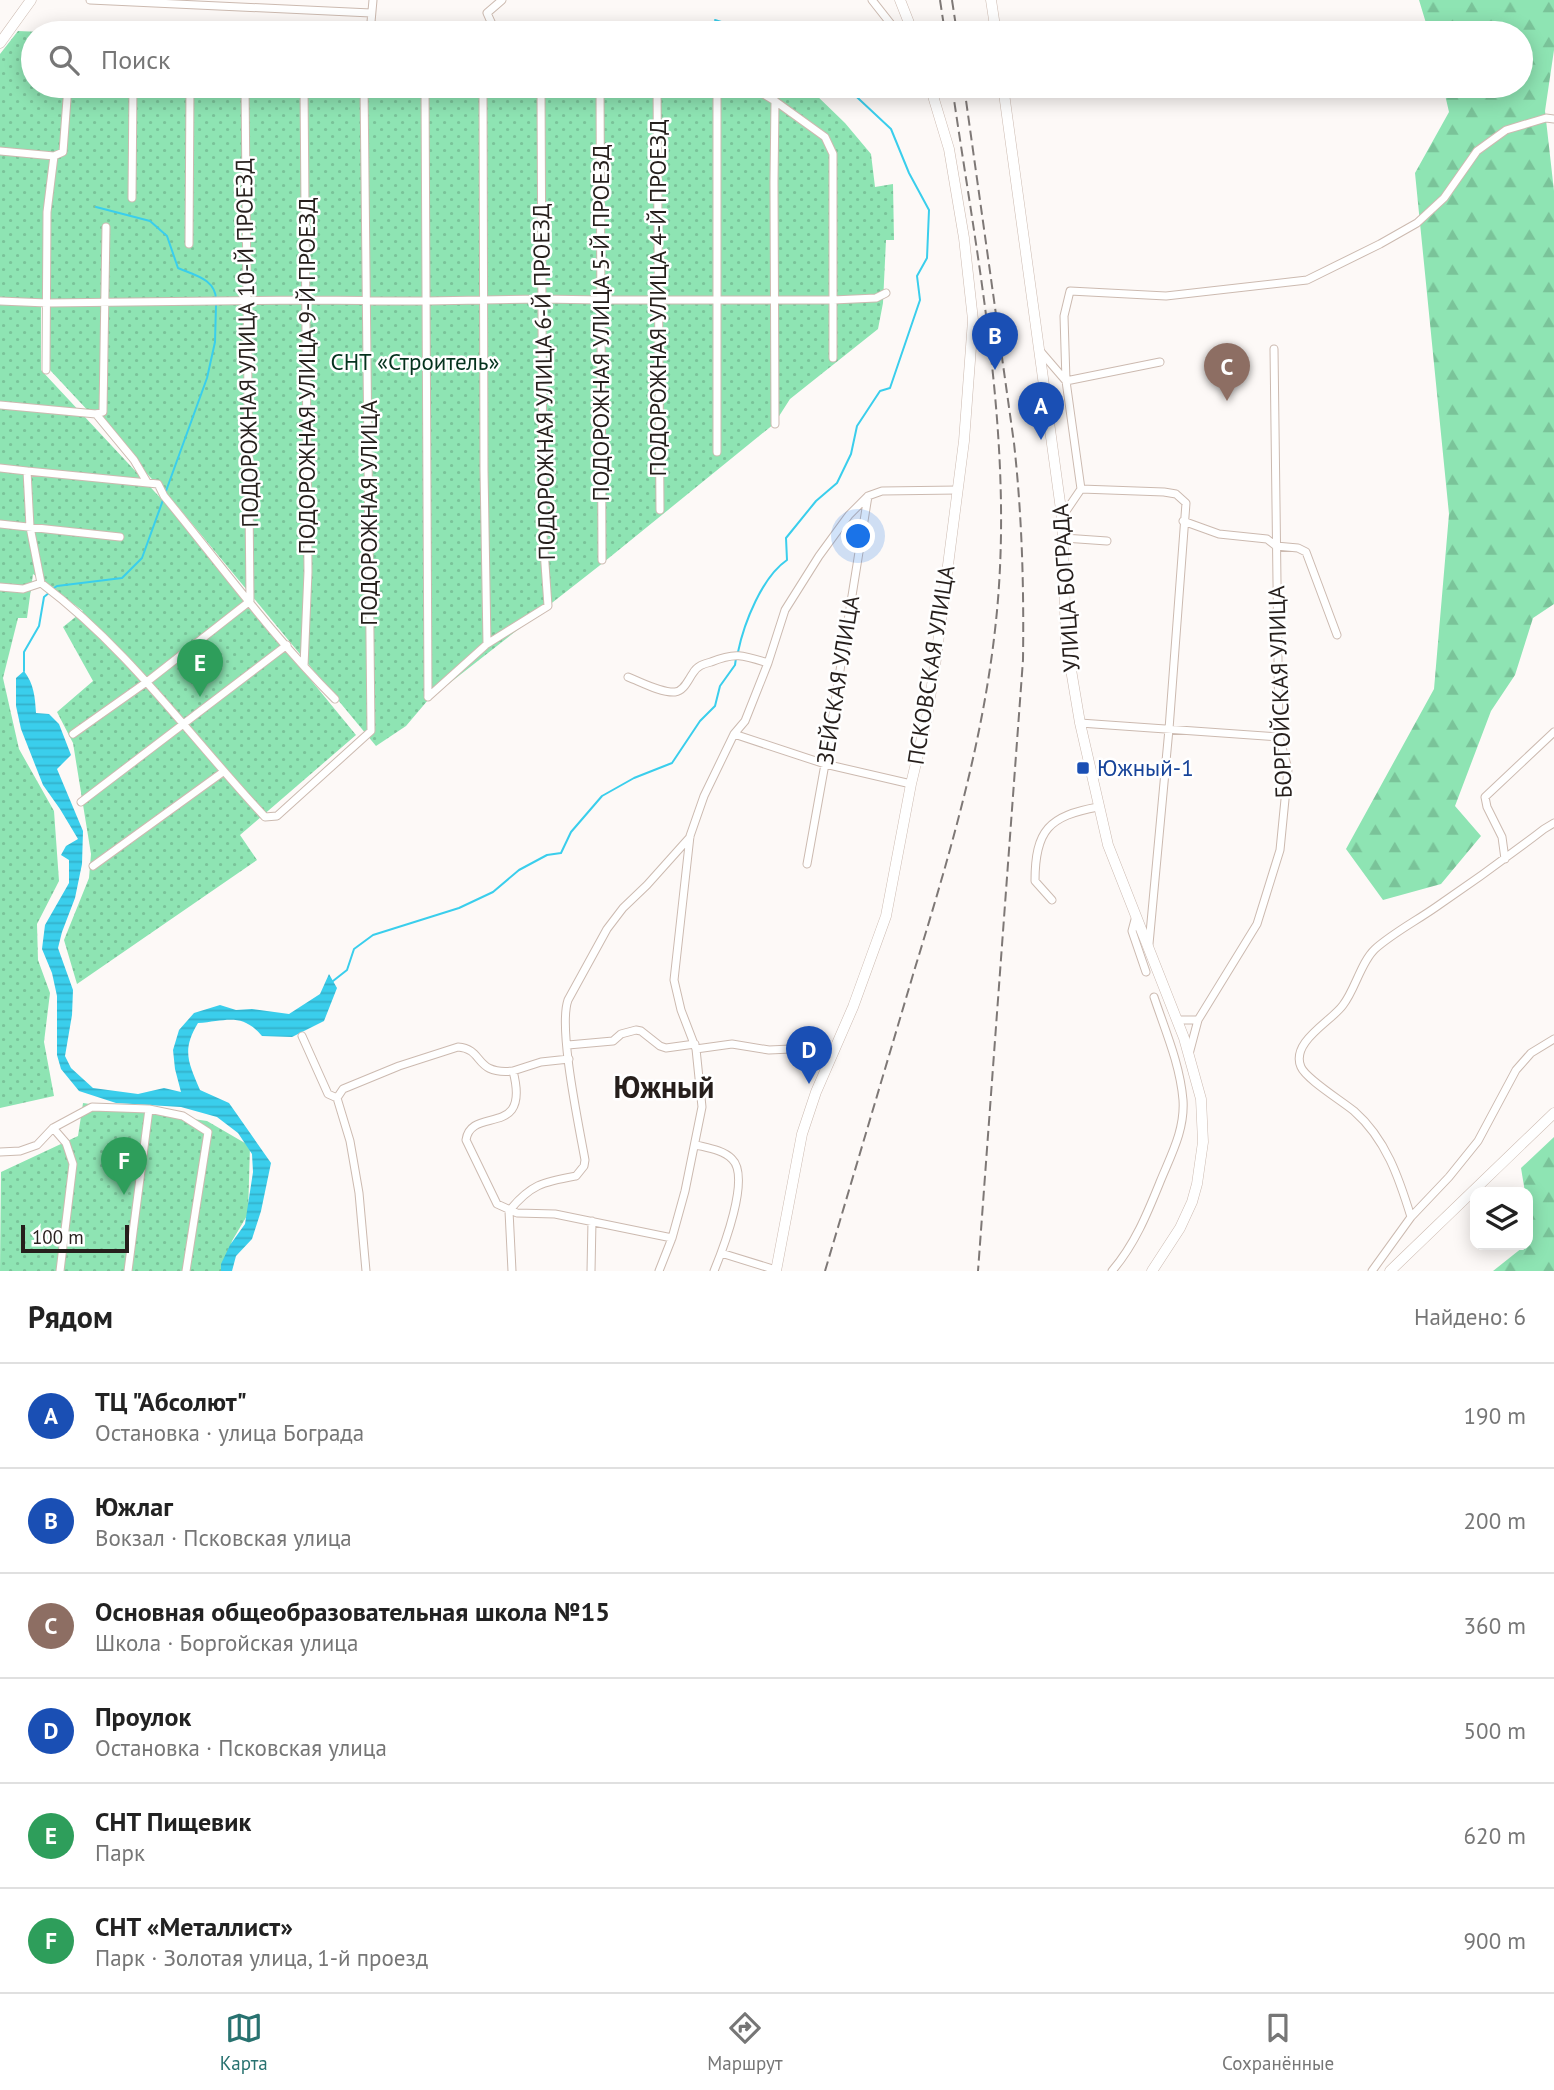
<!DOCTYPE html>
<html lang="ru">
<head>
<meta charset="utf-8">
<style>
	body { margin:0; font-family:"PT Sans",sans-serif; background:#f2f2f2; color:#222 }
	.controls { position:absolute; right:21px; bottom:21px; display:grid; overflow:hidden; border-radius:14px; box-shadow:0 4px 18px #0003 }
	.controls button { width:63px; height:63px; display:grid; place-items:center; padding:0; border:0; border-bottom:2px solid #e0e0e0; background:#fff; color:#222; font:35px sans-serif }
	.scale { position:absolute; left:21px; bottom:18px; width:108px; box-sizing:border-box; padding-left:7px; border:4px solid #261f1c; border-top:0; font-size:19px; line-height:24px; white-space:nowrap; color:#261f1c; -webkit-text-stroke:5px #fff; paint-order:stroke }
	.you { position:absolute; left:859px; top:537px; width:24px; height:24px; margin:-18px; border:5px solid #fff; border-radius:50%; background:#1a73e8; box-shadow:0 0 0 10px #1a73e833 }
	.badge { display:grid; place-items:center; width:46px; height:46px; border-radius:50%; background:#287270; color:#fff; font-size:23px; font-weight:700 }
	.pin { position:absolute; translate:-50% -58px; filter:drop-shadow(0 2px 4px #0008) }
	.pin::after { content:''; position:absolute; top:37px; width:24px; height:21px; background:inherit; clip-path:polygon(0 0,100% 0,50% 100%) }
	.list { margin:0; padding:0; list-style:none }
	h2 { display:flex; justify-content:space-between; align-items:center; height:91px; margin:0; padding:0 28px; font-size:30px }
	h2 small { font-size:23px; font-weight:400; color:#767676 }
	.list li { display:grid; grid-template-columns:46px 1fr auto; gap:21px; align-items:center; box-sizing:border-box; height:105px; padding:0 28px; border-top:2px solid #e0e0e0 }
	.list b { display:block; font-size:26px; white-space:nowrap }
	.list p { margin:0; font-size:23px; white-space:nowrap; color:#767676 }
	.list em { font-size:23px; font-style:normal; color:#767676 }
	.icon { flex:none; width:38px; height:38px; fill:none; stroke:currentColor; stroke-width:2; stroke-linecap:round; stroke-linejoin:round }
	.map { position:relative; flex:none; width:1554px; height:1271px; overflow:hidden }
	.search { position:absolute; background:#fff; box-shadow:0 4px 18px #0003; left:21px; right:21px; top:21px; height:77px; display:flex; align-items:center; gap:18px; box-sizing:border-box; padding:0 24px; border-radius:38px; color:#767676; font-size:26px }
	.sheet { height:721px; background:#fff }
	nav { display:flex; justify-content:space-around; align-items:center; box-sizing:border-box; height:98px; border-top:2px solid #e0e0e0; background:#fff; font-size:19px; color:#767676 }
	nav a { display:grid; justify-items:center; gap:4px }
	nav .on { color:#287270 }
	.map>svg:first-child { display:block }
	.forest { fill:url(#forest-firs) }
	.park { fill:url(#park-dots) }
	.water { fill:url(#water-rules) }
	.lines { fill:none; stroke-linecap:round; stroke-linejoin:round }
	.stream { stroke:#3aceec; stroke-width:2 }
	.street-casing { stroke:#ccbab0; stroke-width:9 }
	.secondary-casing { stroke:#ccbab0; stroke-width:11 }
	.street { stroke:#fff; stroke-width:7 }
	.secondary { stroke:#fff; stroke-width:10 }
	.rail { stroke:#7e7876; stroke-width:2; stroke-dasharray:10 5; stroke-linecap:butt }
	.transit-dot { fill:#1a4fb4; stroke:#fff; stroke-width:2.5 }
	.labels { text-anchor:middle; stroke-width:5; stroke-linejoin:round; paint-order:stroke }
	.street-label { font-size:23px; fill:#261f1c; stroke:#fff }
	.park-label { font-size:23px; fill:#04321d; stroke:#fff }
	.transit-label { font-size:23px; fill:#164399; stroke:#fff; text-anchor:start }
	.district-label { font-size:30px; font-weight:bold; fill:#261f1c; stroke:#fff }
</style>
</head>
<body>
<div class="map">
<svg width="1554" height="1271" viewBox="0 0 1554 1271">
	<defs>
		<pattern id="forest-firs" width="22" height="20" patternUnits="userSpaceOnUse" patternTransform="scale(1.75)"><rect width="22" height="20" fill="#8ee4b3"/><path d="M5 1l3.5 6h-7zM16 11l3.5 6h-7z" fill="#7ac399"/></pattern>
		<pattern id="park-dots" width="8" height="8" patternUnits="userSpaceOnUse" patternTransform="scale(1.75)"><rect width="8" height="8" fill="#8ee4b3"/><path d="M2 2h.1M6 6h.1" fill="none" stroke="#7ac399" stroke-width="1.8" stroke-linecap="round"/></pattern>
		<pattern id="water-rules" width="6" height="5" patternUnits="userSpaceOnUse" patternTransform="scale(1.75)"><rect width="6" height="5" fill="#3aceec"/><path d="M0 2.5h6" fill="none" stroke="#33b0ca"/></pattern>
	</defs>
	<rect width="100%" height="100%" fill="#fdf9f7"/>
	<!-- forest -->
	<path class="forest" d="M 1419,0 L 1554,0 L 1554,50 L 1545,111 L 1554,191 L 1554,604 L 1533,618 L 1515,675 L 1491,711 L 1455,806 L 1481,836 L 1441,884 L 1383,900 L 1346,849 L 1434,689 L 1449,514 L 1415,173 L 1449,112 L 1443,86 L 1521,86 L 1521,33 L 1429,33 Z
		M 1554,1137 L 1554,1271 L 1493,1271 L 1532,1240 L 1528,1212 L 1528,1192 L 1525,1192 L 1521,1168 Z"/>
	<!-- park -->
	<path class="park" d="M 693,21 L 714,33 L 587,33 L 586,28 Z
		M 18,31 L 64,33 L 33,33 L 33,86 L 803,86 L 813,92 L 845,123 L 871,154 L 875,187 L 893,184 L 894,240 L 886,240 L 883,303 L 878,329 L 790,399 L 774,424 L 599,566 L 428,700 L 406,726 L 376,746 L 179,508 L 49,369 L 47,301 L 0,297 L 0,54 Z
		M 41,302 L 41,370 L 168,506 L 356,735 L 240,835 L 257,860 L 77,984 L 64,940 L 89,878 L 91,854 L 73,743 L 57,712 L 93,681 L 63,627 L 83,611 L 33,574 L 27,618 L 18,618 L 3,678 L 19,749 L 54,811 L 59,881 L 37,924 L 38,960 L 50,993 L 44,1042 L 54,1096 L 0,1108 L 0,303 Z
		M 83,1103 L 207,1121 L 250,1146 L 248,1214 L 232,1241 L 224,1271 L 0,1271 L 1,1172 L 78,1136 Z"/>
	<!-- water -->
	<path class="water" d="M 24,671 C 34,684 35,697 36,713 L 49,714 L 59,724 L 71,755 L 57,769 L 83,831 L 82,864 L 75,898 L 62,932 L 58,948 L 73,990 L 72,1015 L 65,1056 L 71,1068 L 93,1088 L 138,1094 L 164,1088 L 181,1092 L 175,1069 L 173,1050 L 179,1030 L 194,1013 L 220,1005 L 236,1010 L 252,1009 L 289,1014 L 320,994 L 329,974 L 337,988 L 324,1021 L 292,1037 L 262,1036 C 242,1012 226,1021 198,1023 C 181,1051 189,1063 200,1090 L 229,1103 L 271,1163 L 261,1211 L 252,1239 L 236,1256 L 232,1271 L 221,1271 L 221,1264 L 230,1245 L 245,1224 L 253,1172 L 252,1154 L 238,1133 L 217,1117 L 181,1107 L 116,1103 L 79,1091 L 61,1069 L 57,1055 L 57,996 L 52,973 L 42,949 L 45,925 L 69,883 L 69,860 L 61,855 L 66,846 L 78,839 L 60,809 L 43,785 L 21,729 L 16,706 L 16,678 Z"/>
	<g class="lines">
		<!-- stream -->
		<path class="stream" d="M 715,20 L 756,33
			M 96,207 L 150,221 L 167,236 L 178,268 C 194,275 216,279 216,300
			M 166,491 L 207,378 L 215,342 L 216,305
			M 54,588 L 57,586 L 122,578 L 142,558 L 163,500
			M 738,652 C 744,623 762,577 787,560 L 786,538 L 816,501 L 837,483 L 851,454 L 857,426 L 880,391 L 890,388 L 920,300 L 917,276 L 927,258 L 929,210 L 909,173 L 891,129 L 845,86
			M 24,671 L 24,652 L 39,626 L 44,597 L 50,592
			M 333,981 L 347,970 L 354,949 L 373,935 L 459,908 L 493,892 L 519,870 L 547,855 L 561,853 L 571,832 L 602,796 L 634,778 L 672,763 L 700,721 L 715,706 L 720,686 L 735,665 L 736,658"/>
		<defs>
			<path id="street" d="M 90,0 L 371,13
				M 872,0 L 898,33
				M 370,33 L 373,0
				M 496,33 L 487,13 L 502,0
				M 28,59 L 33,59
				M 304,86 L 308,572 L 304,666
				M 425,86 L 428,697
				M 483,86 L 484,470 L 487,644
				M 600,86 L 602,560
				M 657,86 L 660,510
				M 717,86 L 717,452
				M 750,86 L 775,101 L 825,137 L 833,154 L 833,358
				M 0,151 L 54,156
				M 132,198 L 133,86
				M 189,244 L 190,86
				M 0,301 L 47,303 L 307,300 L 426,301 L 542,299 L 601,300 L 833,300 L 876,298 L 886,293
				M 1041,352 L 1066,381 L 1064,316 L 1070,291 L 1166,296 L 1307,280 L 1380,244 L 1417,223 L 1444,198 L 1477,151 L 1506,130 L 1546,118 L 1554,119
				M 46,370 L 47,212 L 54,156 L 63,152 L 68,86
				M 0,405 L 96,414 L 103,412 L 106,227
				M 96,414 L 134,460 L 147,482
				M 775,424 L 774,182 L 775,101
				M 0,468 L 27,471
				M 1062,517 L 1081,489
				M 1183,521 L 1219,534 L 1267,539 L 1276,546 L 1298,548 L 1306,552 L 1337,635
				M 0,524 L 120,537
				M 1064,538 L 1107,541
				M 41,583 L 30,527 L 27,471 L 158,484 L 164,496 C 220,564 273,637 335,699
				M 0,587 L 23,589 L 41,583 C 130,650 190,737 265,817 L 277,816 L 371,731 L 364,86
				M 628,677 C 641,682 661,693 675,692 C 684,691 688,680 693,673 C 697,666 703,664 711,662 C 735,652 743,655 768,663
				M 428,697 L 487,644 L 548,606 L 543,536 L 541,86
				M 1080,723 L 1279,737
				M 73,734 L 148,681 L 250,601 L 245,86
				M 734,734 L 825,764 L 911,784
				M 81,802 L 287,645
				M 1505,859 L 1502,837 L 1487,807 L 1485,797 L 1554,732
				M 807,864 L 825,764 L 868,496
				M 93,866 L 223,772
				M 1052,900 L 1035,881 C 1035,830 1049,816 1098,807
				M 1136,916 L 1132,931 L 1146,972
				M 1149,944 L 1169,729 L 1186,503 L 1176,494 L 1164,492 L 1081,489 L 1066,381 L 1160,362
				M 1177,1020 L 1198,1020
				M 302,1036 L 328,1094 L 337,1098 L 350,1141 L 359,1193 L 366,1271
				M 568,1045 L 613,1041 L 621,1034 L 636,1030 L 641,1031 L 660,1046 L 666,1048 L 695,1044
				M 696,1049 L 732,1044 L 769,1050 L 813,1048 L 833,1053
				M 1189,1054 L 1198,1020 L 1257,924 L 1280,850 L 1288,769 L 1279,737 L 1274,349
				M 513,1071 L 541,1062 L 569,1059
				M 337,1098 L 343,1089 L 399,1066 L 458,1047 C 485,1049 473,1075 513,1071 C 531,1140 471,1105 466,1140 L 497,1204 L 517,1213 L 555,1214 L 672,1238
				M 53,1128 L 66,1143 L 73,1164 L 60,1271
				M 696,1145 C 708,1148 723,1150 732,1159 C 751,1177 723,1249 714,1271
				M 0,1152 L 20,1151 L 37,1145 L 53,1128 L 92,1107 L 149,1109 L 183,1116 L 208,1132 L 186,1271
				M 1411,1217 L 1449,1177 L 1478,1141 L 1516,1070 L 1531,1053 L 1554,1039
				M 721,1253 L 776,1270
				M 128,1271 L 149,1109
				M 512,1271 L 509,1211 C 531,1184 543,1182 576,1176 L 584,1166 L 585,1160 C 579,1126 558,1028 568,1000 L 607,929 L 623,908 L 647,885 L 690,837
				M 591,1271 L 592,1221
				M 659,1271 L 672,1238 L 685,1191 L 702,1107 L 696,1049 L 681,1010 L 674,980 L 690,836 L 704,796 L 734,734 L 745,721 L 768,663 L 785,610 L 819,556 L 849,515 L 868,496 L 882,491 L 958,490
				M 1112,1271 C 1135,1244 1147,1214 1160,1182 C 1171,1155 1185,1130 1183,1100 C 1180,1064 1165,1030 1154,997
				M 1372,1271 L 1411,1217 C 1399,1178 1386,1139 1354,1111 C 1342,1101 1306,1079 1301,1067 C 1290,1042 1332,1021 1343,1005 C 1355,990 1361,962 1375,949 C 1393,933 1416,921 1436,907 C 1473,882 1509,856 1544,829 L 1554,823"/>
			<path id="secondary" d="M 900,0 L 913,33
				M 991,0 L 996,33
				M 0,43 L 31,0
				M 1003,86 L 1062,517 L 1066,640 L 1080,723 L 1108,845 L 1184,1038 L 1201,1099 L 1203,1142 L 1197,1184 L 1192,1202 L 1180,1228 L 1152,1271
				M 776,1271 L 802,1134 L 816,1092 L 853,1007 L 886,916 L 911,784 L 927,717 L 935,666 L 964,441 L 973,320 L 964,238 L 949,149 L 930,86
				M 1390,1271 L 1554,1113"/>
		</defs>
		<!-- street casing -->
		<use href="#street" class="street-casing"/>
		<!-- secondary casing -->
		<use href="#secondary" class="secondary-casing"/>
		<!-- street -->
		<use href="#street" class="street"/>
		<!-- secondary -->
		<use href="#secondary" class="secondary"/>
		<!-- rail -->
		<path class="rail" d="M 940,0 L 945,33
			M 952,0 L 957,33
			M 964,86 L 1014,443 C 1022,516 1024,586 1023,660 L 978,1271
			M 825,1271 C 855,1170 885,1069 915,968 C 949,857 982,746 995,630 C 1016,448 978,266 952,86"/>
	</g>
	<!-- markers -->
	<rect class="transit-dot" x="1076" y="761" width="14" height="14" rx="3.5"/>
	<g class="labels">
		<!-- street labels -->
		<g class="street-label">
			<text transform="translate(658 298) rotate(-90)" y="8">ПОДОРОЖНАЯ УЛИЦА 4-Й ПРОЕЗД</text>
			<text transform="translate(601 323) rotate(-90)" y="8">ПОДОРОЖНАЯ УЛИЦА 5-Й ПРОЕЗД</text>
			<text transform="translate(247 343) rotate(-91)" y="8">ПОДОРОЖНАЯ УЛИЦА 10-Й ПРОЕЗД</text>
			<text transform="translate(307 376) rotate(-90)" y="8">ПОДОРОЖНАЯ УЛИЦА 9-Й ПРОЕЗД</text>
			<text transform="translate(544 382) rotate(-91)" y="8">ПОДОРОЖНАЯ УЛИЦА 6-Й ПРОЕЗД</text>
			<text transform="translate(369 513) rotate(-90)" y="8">ПОДОРОЖНАЯ УЛИЦА</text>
			<text transform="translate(1066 588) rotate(-94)" y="8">УЛИЦА БОГРАДА</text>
			<text transform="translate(931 665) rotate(-81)" y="8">ПСКОВСКАЯ УЛИЦА</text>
			<text transform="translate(838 680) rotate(-81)" y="8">ЗЕЙСКАЯ УЛИЦА</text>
			<text transform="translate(1280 692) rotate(-92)" y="8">БОРГОЙСКАЯ УЛИЦА</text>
		</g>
		<!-- park labels -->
		<g class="park-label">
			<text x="415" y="370">СНТ «Строитель»</text>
		</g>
		<!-- transit labels -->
		<g class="transit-label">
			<text x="1097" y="776">Южный-1</text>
		</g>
		<!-- district labels -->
		<g class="district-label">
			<text x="664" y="1098">Южный</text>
		</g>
	</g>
</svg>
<div class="controls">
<button><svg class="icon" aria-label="layers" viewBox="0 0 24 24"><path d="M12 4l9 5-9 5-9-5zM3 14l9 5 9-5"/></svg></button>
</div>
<div class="scale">100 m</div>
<div class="you"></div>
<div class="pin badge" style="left:1041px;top:440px;background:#1a4fb4">A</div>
<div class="pin badge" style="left:995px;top:370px;background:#1a4fb4">B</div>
<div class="pin badge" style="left:1227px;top:401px;background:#8d6e63">C</div>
<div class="pin badge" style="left:809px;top:1084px;background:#1a4fb4">D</div>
<div class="pin badge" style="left:200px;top:697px;background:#2e9e5b">E</div>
<div class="pin badge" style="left:124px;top:1195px;background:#2e9e5b">F</div>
<div class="search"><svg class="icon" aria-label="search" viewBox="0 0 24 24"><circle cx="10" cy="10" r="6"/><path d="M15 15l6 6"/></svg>Поиск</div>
</div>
<section class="sheet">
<h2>Рядом<small>Найдено: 6</small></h2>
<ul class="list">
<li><span class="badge" style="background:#1a4fb4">A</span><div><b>ТЦ &quot;Абсолют&quot;</b><p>Остановка · улица Бограда</p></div><em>190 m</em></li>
<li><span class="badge" style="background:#1a4fb4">B</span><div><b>Южлаг</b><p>Вокзал · Псковская улица</p></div><em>200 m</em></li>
<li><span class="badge" style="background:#8d6e63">C</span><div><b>Основная общеобразовательная школа №15</b><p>Школа · Боргойская улица</p></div><em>360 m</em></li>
<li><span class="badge" style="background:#1a4fb4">D</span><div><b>Проулок</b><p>Остановка · Псковская улица</p></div><em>500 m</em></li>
<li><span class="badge" style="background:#2e9e5b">E</span><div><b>СНТ Пищевик</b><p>Парк</p></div><em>620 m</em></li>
<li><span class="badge" style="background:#2e9e5b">F</span><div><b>СНТ «Металлист»</b><p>Парк · Золотая улица, 1-й проезд</p></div><em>900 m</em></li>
</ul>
</section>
<nav>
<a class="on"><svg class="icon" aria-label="map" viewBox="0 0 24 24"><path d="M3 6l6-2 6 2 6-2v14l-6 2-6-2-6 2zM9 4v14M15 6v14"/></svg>Карта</a>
<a><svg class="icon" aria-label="directions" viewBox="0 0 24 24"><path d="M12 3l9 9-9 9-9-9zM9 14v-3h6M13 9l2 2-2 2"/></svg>Маршрут</a>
<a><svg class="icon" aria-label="saved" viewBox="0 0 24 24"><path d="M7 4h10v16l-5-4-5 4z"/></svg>Сохранённые</a>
</nav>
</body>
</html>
